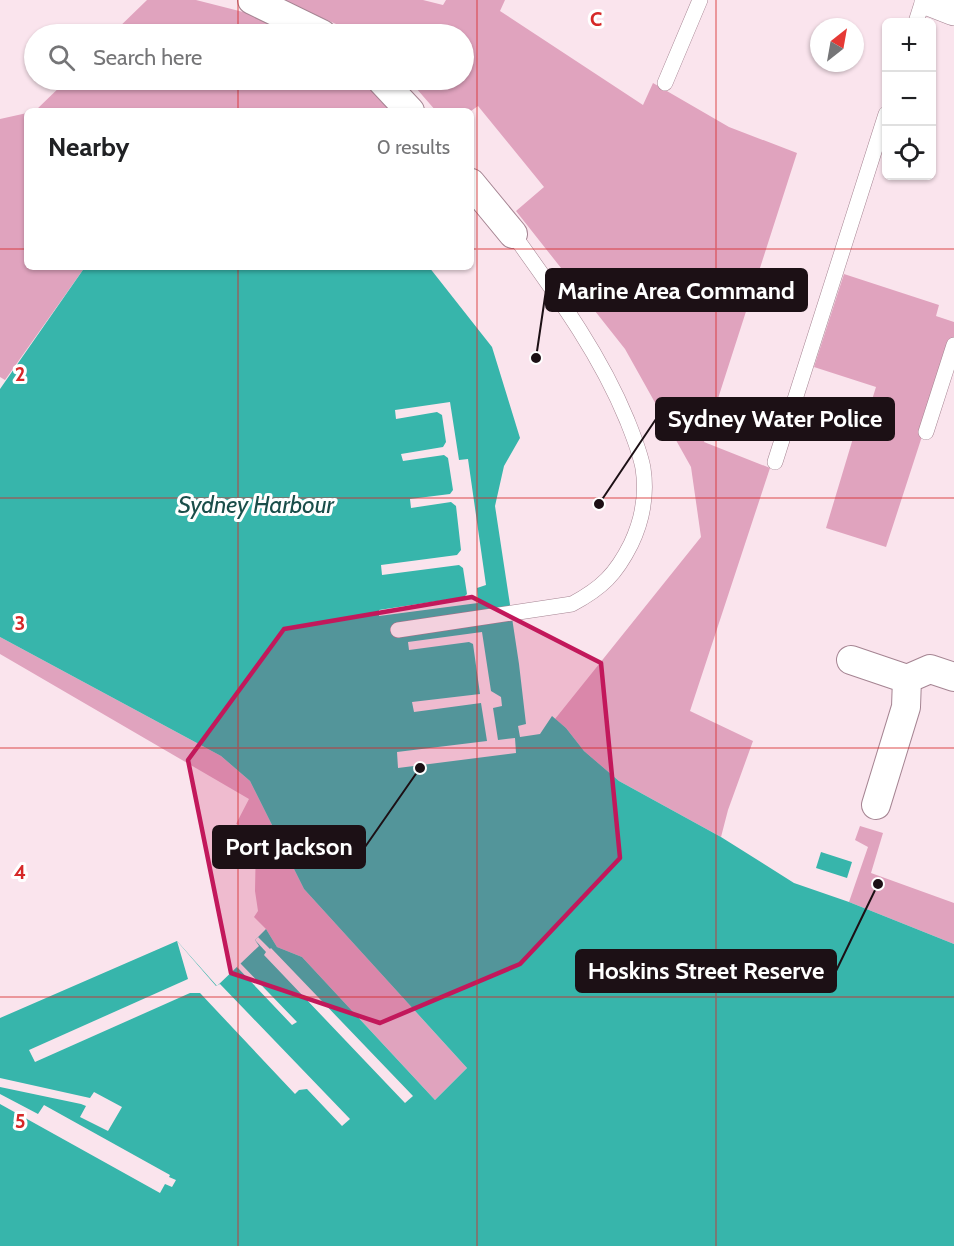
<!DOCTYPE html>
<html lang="en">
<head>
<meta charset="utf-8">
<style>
	body { margin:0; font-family:Cabin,sans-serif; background:#f2f2f2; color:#202124 }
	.controls { position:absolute; right:18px; top:18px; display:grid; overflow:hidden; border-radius:9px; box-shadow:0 2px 4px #0004 }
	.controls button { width:54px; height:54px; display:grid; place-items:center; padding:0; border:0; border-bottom:2px solid #e0e0e0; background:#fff; color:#202124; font:30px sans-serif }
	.compass { position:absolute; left:810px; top:18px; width:54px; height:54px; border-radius:50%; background:#fff; box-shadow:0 2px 4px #0004; rotate:31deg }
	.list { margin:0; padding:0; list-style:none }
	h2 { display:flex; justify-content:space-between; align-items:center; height:78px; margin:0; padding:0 24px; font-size:26px }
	h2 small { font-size:20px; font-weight:400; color:#757577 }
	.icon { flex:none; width:33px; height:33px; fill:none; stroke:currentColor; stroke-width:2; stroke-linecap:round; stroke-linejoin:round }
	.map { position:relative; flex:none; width:954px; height:1246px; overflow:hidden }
	.search { position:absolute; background:#fff; box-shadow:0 2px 4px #0004; left:24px; top:24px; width:450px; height:66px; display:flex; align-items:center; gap:15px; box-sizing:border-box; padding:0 21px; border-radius:33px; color:#757577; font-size:22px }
	.panel { position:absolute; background:#fff; box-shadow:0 2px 4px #0004; left:24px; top:108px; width:450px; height:162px; border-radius:9px }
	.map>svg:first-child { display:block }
	.green { fill:#e0a3be }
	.water { fill:#37b5ab }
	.pier { fill:#fae4ed }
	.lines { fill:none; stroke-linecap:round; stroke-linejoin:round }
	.service-casing { stroke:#a58492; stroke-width:16 }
	.minor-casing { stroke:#a58492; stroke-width:30 }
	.tertiary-casing { stroke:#a58492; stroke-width:34 }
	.service { stroke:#fff; stroke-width:15 }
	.minor { stroke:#fff; stroke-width:28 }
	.tertiary { stroke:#fff; stroke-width:33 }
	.marked { fill:#c2185b; fill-opacity:0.2; stroke:#c2185b; stroke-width:4.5; stroke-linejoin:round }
	.grid { fill:none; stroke:#d62828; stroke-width:1.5; stroke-opacity:0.55 }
	.labels { text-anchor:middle; stroke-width:6; stroke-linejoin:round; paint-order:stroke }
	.water-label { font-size:24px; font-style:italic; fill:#1a4e4a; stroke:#fff }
	.grid-label { font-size:20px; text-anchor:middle; font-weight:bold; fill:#d62828; stroke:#fff; stroke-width:6; stroke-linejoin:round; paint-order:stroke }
	.leader { fill:none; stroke:#1c1015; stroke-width:2 }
	.callout-dot { fill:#1c1015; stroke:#fff; stroke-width:2 }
	.callout { fill:#1c1015; stroke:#1c1015; stroke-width:2 }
	.callout-label { font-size:24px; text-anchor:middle; font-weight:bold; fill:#fff }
</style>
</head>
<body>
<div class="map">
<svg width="954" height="1246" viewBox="0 0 954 1246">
	<rect width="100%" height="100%" fill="#fae4ed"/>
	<!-- green -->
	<path class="green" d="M 147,0 L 196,0 L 286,23 L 306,34 L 112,34 Z
		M 281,0 L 423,0 L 443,5 L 446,0 L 505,0 L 500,11 L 643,105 L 653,83 L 729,127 L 797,153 L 704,442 L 770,468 L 690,711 L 753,741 L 728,810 L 721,837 L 619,781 L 584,751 L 566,728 L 555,719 L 701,537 L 691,467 L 625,349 L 516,211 L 544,187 L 478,106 L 471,111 L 436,111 L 409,80 L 464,80 L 464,34 L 359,34 Z
		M 67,80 L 372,80 L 400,111 L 35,111 Z
		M 27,113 L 27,267 L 85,267 L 5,380 L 0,377 L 0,119 Z
		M 844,274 L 939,305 L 936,316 L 954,322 L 954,338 L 886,547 L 826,528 L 863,405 L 871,403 L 876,387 L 814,367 Z
		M 0,637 L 221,756 L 250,781 L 304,889 L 467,1068 L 435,1100 L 302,957 L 277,947 L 266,929 L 254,917 L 258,911 L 255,891 L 256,840 L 249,828 L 236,824 L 249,799 L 0,654 Z
		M 860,826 L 883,833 L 871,873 L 954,903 L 954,944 L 849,902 L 868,847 L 855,840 Z"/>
	<!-- water -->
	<path class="water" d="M 85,267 L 429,267 L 492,347 L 520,438 L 504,466 L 495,506 L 519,664 L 526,724 L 518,726 L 520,737 L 540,734 L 552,716 L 566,728 L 584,751 L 619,781 L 721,837 L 794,883 L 849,902 L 954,944 L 954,1246 L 0,1246 L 0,1018 L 177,941 L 217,986 L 259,946 L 255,940 L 266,929 L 277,947 L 302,957 L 435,1100 L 467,1068 L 304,889 L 250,781 L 221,756 L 0,637 L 0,389 Z
		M 821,852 L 852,862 L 847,878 L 816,868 Z"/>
	<!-- pier -->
	<path class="pier" d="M 450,402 L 459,460 L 468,459 L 486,585 L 477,588 L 478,603 L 379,616 L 379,610 L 464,597 L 467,594 L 463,568 L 459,565 L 382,575 L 381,565 L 457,555 L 461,550 L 456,506 L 451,502 L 411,508 L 410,499 L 450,494 L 453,490 L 448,458 L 444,455 L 403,461 L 401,454 L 443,447 L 446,442 L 442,415 L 437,412 L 396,419 L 395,410 Z
		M 482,632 L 491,691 L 501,697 L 502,706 L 493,708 L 498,740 L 515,738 L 516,753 L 398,768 L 397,752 L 487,741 L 481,703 L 414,712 L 412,702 L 480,694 L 473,644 L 469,642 L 409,650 L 408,642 Z
		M 258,937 L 270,949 L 271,948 L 413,1096 L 405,1103 L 264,955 L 266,952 L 255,940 Z
		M 177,941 L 216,986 L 220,984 L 350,1119 L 342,1126 L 307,1089 L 299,1090 L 295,1094 L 200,993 L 190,993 L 35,1062 L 29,1050 L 188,979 Z
		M 240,963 L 297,1022 L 292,1025 L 237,967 Z
		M 0,1078 L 90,1098 L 94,1092 L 122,1107 L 108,1131 L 80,1117 L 86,1106 L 81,1104 L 0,1087 Z
		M 0,1094 L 38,1114 L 44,1105 L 170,1175 L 169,1177 L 176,1180 L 172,1187 L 165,1184 L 160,1193 L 0,1104 Z"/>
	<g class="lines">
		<defs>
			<path id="service" d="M 916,22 L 923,0
				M 665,83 L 700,0
				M 926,432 L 954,345
				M 775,462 L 886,114
				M 398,630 L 572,604 C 602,588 616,574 631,544 C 642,521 647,494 643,468 C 640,452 633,435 627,420 C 599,352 556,294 513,234"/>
			<path id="minor" d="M 252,0 L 322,34
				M 381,80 L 410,111
				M 471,183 L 513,234
				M 851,660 L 907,679 L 930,669 L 954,677
				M 876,805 L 906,707 L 907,679"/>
			<path id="tertiary" d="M 931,0 L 954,9"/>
		</defs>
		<!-- service casing -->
		<use href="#service" class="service-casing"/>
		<!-- minor casing -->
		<use href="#minor" class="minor-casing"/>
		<!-- tertiary casing -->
		<use href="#tertiary" class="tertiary-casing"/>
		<!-- service -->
		<use href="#service" class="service"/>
		<!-- minor -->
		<use href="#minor" class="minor"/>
		<!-- tertiary -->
		<use href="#tertiary" class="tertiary"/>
	</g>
	<!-- marked area -->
	<path class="marked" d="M 472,597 L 601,663 L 620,858 L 520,964 L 380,1023 L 231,973 L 188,760 L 284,629 Z"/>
	<!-- grid -->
	<path class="grid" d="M 238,0 L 238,34M 477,0 L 477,1246M 716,0 L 716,1246M 238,80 L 238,111M 0,249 L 27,249M 471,249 L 954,249M 238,267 L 238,1246M 0,498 L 954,498M 0,748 L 954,748M 0,997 L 954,997"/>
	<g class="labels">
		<!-- water labels -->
		<g class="water-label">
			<text x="256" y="513">Sydney Harbour</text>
		</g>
	</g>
	<g class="grid-label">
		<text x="596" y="26">C</text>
		<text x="20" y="381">2</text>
		<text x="20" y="630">3</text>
		<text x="20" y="879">4</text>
		<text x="20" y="1128">5</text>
	</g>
	<!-- callouts -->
	<path class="leader" d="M536 358L546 290M599 504L656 419M420 768L365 847M878 884L836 971"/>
	<g class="callout-dot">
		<circle cx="536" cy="358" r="6"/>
		<circle cx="599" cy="504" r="6"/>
		<circle cx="420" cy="768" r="6"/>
		<circle cx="878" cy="884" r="6"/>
	</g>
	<g class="callout">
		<rect x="546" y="269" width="261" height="42" rx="6"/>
		<rect x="656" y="398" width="238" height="42" rx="6"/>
		<rect x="213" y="826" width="152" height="42" rx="6"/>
		<rect x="576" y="950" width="260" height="42" rx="6"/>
	</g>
	<g class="callout-label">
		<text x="676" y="299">Marine Area Command</text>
		<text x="775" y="427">Sydney Water Police</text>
		<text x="289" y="855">Port Jackson</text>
		<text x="706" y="979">Hoskins Street Reserve</text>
	</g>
</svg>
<div class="controls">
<button>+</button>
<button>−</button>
<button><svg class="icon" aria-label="locate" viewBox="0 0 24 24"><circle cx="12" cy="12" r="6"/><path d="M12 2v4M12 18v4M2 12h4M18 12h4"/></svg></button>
</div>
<svg class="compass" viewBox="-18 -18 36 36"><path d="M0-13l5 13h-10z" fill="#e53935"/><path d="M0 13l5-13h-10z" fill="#757577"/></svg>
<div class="search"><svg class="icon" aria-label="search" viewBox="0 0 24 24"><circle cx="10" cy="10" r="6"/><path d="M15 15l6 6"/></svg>Search here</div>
<section class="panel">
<h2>Nearby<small>0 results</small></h2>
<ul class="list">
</ul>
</section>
</div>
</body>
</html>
